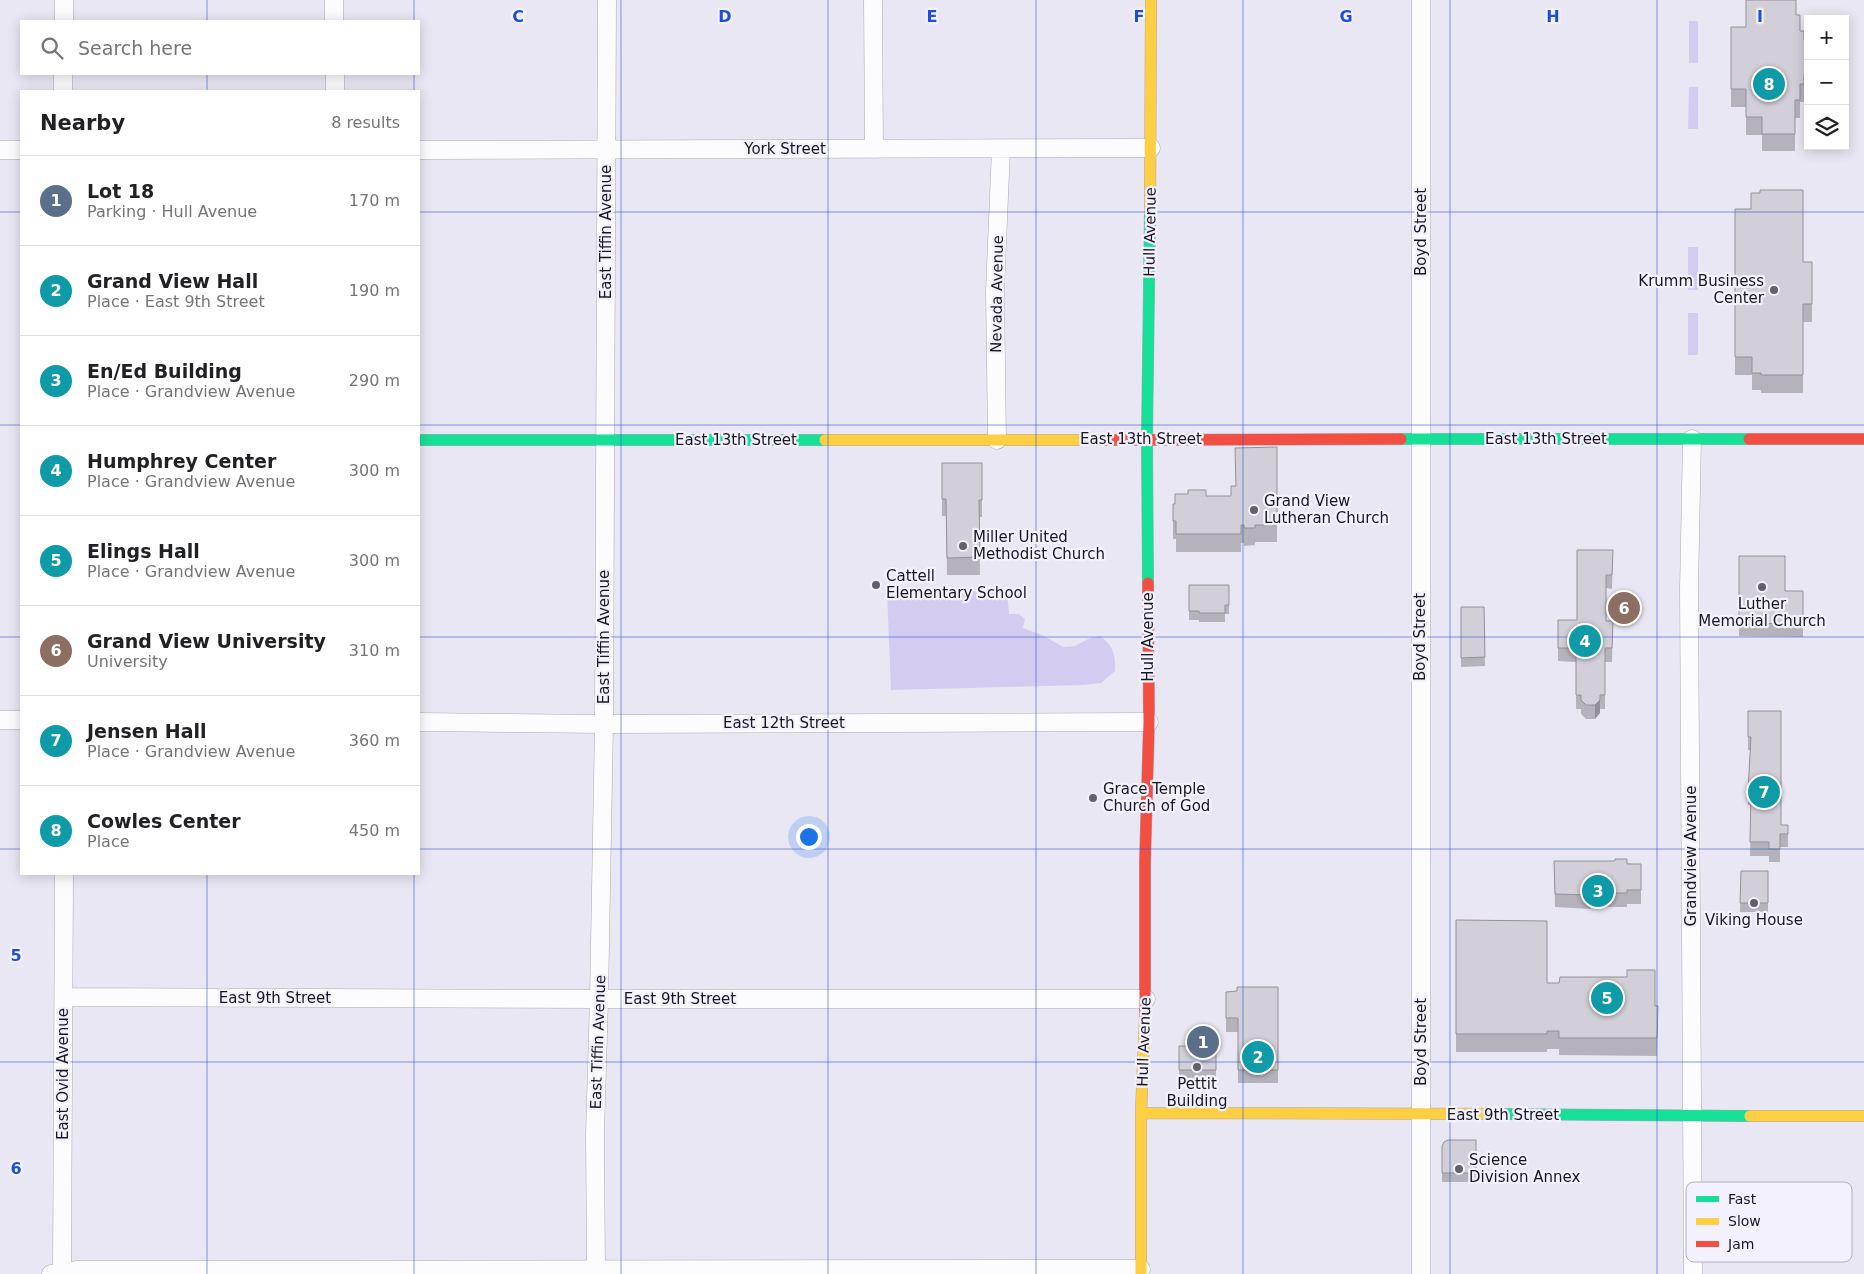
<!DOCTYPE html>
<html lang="en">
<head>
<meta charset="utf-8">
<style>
	body { margin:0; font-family:"DejaVu Sans",sans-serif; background:#f6f6f6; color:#202124 }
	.controls { position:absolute; right:15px; top:15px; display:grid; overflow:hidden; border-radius:0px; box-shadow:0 2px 12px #0003 }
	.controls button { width:45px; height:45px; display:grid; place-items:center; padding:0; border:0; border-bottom:1px solid #e0e0e0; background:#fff; color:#202124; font:25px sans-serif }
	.you { position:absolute; left:808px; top:836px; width:18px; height:18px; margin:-12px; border:4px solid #fff; border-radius:50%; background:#1a73e8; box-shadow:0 0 0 8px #1a73e833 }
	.badge { display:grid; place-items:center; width:32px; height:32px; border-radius:50%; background:#62606a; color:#fff; font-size:16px; font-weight:700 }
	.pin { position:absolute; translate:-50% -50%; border:2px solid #fff; box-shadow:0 1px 5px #0006 }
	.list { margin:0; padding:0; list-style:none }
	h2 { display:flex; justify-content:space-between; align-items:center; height:65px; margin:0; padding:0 20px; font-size:21px }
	h2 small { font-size:16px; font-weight:400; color:#757577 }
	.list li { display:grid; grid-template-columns:32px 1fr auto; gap:15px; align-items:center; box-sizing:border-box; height:90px; padding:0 20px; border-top:1px solid #e0e0e0 }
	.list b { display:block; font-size:19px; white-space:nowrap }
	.list p { margin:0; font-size:16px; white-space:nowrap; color:#757577 }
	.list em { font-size:16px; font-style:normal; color:#757577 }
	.icon { flex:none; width:28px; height:28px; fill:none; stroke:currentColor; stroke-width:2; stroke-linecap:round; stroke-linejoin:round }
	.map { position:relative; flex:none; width:1864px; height:1274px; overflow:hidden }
	.search { position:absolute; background:#fff; box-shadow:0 2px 12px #0003; left:20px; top:20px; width:400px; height:55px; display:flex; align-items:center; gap:12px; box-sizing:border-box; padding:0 18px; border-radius:0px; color:#757577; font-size:19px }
	.panel { position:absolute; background:#fff; box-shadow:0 2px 12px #0003; left:20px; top:90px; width:400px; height:785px; border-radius:0px }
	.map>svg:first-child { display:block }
	.green { fill:#d4ccf0 }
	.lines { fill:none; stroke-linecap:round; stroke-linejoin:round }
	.street-casing { stroke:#aca9b4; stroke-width:19 }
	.fast-casing { stroke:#aca9b4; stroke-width:12 }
	.slow-casing { stroke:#aca9b4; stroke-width:12 }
	.jam-casing { stroke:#aca9b4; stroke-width:12 }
	.street { stroke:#fcfbfd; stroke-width:18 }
	.fast { stroke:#16e098; stroke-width:11 }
	.slow { stroke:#ffcf43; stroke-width:11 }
	.jam { stroke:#f24e42; stroke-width:11 }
	.wall { fill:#b5b2bb }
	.shaded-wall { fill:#939198 }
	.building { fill:#d2cfd9; stroke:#939198 }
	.grid { fill:none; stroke:#1d4ed8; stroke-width:1; stroke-opacity:0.55 }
	.poi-dot { fill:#62606a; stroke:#f4f1ff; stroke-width:2 }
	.labels { text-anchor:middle; stroke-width:4.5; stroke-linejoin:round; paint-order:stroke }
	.street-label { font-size:15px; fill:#18171f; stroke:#f4f1ff }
	.poi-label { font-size:15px; fill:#18171f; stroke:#f4f1ff; text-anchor:start }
	.key { fill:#f4f1ff; stroke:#b2b0bc; stroke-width:1 }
	.key-label { font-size:14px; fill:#18171f }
	.grid-label { font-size:16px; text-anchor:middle; font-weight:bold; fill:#1d4ed8; stroke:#f4f1ff; stroke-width:4.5; stroke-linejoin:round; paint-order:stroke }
</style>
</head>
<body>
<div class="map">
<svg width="1864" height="1274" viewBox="0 0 1864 1274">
	<rect width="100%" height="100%" fill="#eae7f4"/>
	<!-- green -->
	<path class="green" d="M 1689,21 L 1698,21 L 1698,63 L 1689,63 Z
		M 1689,87 L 1698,87 L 1698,129 L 1688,129 Z
		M 1688,247 L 1698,247 L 1698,290 L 1688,290 Z
		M 1688,313 L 1698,313 L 1698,355 L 1688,355 Z
		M 1007,591 L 1009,614 L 1019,614 L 1025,619 L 1023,628 L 1042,635 L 1063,647 L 1075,646 L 1090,638 L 1100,636 C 1113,645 1116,655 1115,671 L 1101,683 L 1084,685 L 891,690 L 887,592 Z"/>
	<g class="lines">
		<defs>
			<path id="street" d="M 334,0 L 334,21
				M 873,0 L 874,149
				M 64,21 L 64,0
				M 335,74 L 335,91
				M 63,91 L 63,74
				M 0,150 L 21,150
				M 419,150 L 1151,148
				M 1692,439 L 1689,589 L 1693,1274
				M 997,440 L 995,291 L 1001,149
				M 0,720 L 21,720
				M 419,722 L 604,724 L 1149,722
				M 64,997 L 599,999 L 1146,999
				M 51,1274 L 78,1270 L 1141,1269
				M 62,1274 L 64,874
				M 596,1274 L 595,1134 L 599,999 L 604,724 L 607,0
				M 1421,1274 L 1421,0"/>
			<path id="fast" d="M 1401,439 L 1749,439
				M 419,440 L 825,440
				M 1148,583 L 1147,439 L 1150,212
				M 1502,1114 L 1750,1116"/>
			<path id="slow" d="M 1150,212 L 1151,0
				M 825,440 L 1097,440
				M 1141,1113 L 1502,1114
				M 1750,1116 L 1864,1116
				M 1141,1274 L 1141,1113 L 1145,1015"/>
			<path id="jam" d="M 1749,439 L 1864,439
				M 1097,440 L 1401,439
				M 1145,1015 L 1145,862 L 1149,722 L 1148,583"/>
		</defs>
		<!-- street casing -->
		<use href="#street" class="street-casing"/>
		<!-- fast casing -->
		<use href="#fast" class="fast-casing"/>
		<!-- slow casing -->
		<use href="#slow" class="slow-casing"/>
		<!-- jam casing -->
		<use href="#jam" class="jam-casing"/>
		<!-- street -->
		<use href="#street" class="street"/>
		<!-- fast -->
		<use href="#fast" class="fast"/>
		<!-- slow -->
		<use href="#slow" class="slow"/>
		<!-- jam -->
		<use href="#jam" class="jam"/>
	</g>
	<!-- wall -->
	<path class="wall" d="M 1796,15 L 1800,31 L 1804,40 L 1807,40 L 1807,92 L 1804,92 L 1804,102 L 1800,102 L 1800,118 L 1795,118 L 1795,151 L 1762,151 L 1762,135 L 1746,135 L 1746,107 L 1731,107 L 1731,27 L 1746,27 Z
		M 1735,209 L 1803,262 L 1812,262 L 1812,322 L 1803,322 L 1803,393 L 1761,393 L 1761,390 L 1752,390 L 1752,375 L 1735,375 Z
		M 1277,447 L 1277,542 L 1255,542 L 1255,545 L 1244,546 L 1244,543 L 1241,543 L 1241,552 L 1176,552 L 1176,539 L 1173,539 L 1173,504 L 1231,496 L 1236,486 Z
		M 942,463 L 982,463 L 982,517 L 979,517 L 980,575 L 947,575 L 946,516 L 942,516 Z
		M 1613,550 L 1612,589 L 1606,588 L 1606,621 L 1613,621 L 1612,662 L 1605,662 L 1605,709 L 1600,709 L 1600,713 L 1595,719 L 1586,719 L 1581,714 L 1581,709 L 1576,709 L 1576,662 L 1558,661 L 1558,620 L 1577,620 Z
		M 1739,556 L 1785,591 L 1803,591 L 1803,637 L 1739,636 Z
		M 1189,585 L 1229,585 L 1229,614 L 1225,614 L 1225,622 L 1199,622 L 1199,620 L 1189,620 Z
		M 1461,607 L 1484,607 L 1485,666 L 1461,667 Z
		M 1748,711 L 1781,825 L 1788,825 L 1788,847 L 1780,847 L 1780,862 L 1769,862 L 1769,856 L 1750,856 L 1751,805 L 1748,805 L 1750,750 L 1748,750 Z
		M 1554,861 L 1641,864 L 1641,904 L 1627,904 L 1627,907 L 1591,907 L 1591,909 L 1555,907 Z
		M 1741,871 L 1768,871 L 1768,912 L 1740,912 Z
		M 1456,920 L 1547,983 L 1658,1006 L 1657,1056 L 1559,1055 L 1559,1049 L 1547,1049 L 1547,1052 L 1456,1052 Z
		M 1278,987 L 1278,1083 L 1238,1083 L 1238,1032 L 1226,1032 L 1226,992 L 1237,991 Z
		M 1179,1046 L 1216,1046 L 1216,1079 L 1179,1079 Z
		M 1476,1140 L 1476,1182 L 1442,1182 L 1442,1146 Z"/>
	<!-- shaded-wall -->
	<path class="shaded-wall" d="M 1600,700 L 1600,713 L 1595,719 L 1595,705 Z"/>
	<!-- building -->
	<path class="building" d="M 1746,0 L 1796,0 L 1796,15 L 1800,15 L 1800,31 L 1804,31 L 1804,40 L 1807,40 L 1807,74 L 1804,74 L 1804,84 L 1800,84 L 1800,100 L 1795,100 L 1795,134 L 1762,134 L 1762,117 L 1746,117 L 1746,89 L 1731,89 L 1731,27 L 1746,27 Z
		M 1760,190 L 1803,190 L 1803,262 L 1812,262 L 1812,304 L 1803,304 L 1803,375 L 1761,375 L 1761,373 L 1752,373 L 1752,357 L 1735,357 L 1735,209 L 1751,209 L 1751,193 L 1760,193 Z
		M 1277,447 L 1277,525 L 1255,525 L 1255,528 L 1244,528 L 1244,525 L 1241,525 L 1241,534 L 1176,534 L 1176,521 L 1173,521 L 1173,504 L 1175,504 L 1175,494 L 1188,494 L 1188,490 L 1206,490 L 1206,496 L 1231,496 L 1231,486 L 1236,486 L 1235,448 Z
		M 942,463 L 982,463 L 982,500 L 979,500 L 980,557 L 947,558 L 946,499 L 942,499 Z
		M 1577,550 L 1613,550 L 1612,575 L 1606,575 L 1606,621 L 1613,621 L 1612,648 L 1605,648 L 1605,695 L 1600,695 L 1600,700 L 1595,705 L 1586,705 L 1581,700 L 1581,695 L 1576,695 L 1576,648 L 1558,648 L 1558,620 L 1577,620 Z
		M 1739,556 L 1785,556 L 1785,591 L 1803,591 L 1803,624 L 1739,623 Z
		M 1189,585 L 1229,585 L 1229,605 L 1225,605 L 1225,613 L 1199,613 L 1199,611 L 1189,611 Z
		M 1461,607 L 1484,607 L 1485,657 L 1461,658 Z
		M 1748,711 L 1781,711 L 1781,825 L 1788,825 L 1788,834 L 1780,834 L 1780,849 L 1769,849 L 1769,842 L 1750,842 L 1751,791 L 1748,791 L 1751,737 L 1748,737 Z
		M 1615,859 L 1627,859 L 1627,864 L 1641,864 L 1641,890 L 1627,890 L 1627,893 L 1591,893 L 1591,895 L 1555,894 L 1554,861 L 1615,861 Z
		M 1741,871 L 1768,871 L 1768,903 L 1740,903 Z
		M 1456,920 L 1547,921 L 1547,983 L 1559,983 L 1560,977 L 1627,977 L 1627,970 L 1655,970 L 1655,1006 L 1658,1006 L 1657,1038 L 1559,1038 L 1559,1031 L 1547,1031 L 1547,1034 L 1456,1034 Z
		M 1237,987 L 1278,987 L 1278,1070 L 1238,1070 L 1238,1018 L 1226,1018 L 1226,992 L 1237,991 Z
		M 1179,1046 L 1216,1046 L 1216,1070 L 1179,1070 Z
		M 1448,1140 L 1476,1140 L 1476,1173 L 1442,1173 L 1442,1146 L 1444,1142 Z"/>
	<!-- grid -->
	<path class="grid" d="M 207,0 L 207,21M 414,0 L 414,21M 621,0 L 621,1274M 828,0 L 828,1274M 1036,0 L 1036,1274M 1243,0 L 1243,1274M 1450,0 L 1450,1274M 1657,0 L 1657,1274M 207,74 L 207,91M 414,74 L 414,91M 0,212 L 21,212M 419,212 L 1864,212M 0,425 L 21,425M 419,425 L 1864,425M 0,637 L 21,637M 419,637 L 1864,637M 0,849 L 21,849M 419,849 L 1864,849M 207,874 L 207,1274M 414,874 L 414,1274M 0,1062 L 1864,1062"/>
	<!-- markers -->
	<g class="poi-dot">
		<circle cx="1774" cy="290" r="5"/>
		<circle cx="1254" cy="510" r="5"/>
		<circle cx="963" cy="546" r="5"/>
		<circle cx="876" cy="585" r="5"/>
		<circle cx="1762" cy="587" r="5"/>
		<circle cx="1093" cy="798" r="5"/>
		<circle cx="1754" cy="903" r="5"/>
		<circle cx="1197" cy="1067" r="5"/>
		<circle cx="1459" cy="1169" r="5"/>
	</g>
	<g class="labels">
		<!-- street labels -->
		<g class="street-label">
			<text x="785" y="154">York Street</text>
			<text transform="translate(606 232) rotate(-90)" y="5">East Tiffin Avenue</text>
			<text transform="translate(1150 232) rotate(-89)" y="5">Hull Avenue</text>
			<text transform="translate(1421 232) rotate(-90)" y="5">Boyd Street</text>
			<text transform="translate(997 294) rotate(-89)" y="5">Nevada Avenue</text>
			<text x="1141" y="444">East 13th Street</text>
			<text x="1546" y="444">East 13th Street</text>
			<text x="736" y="445">East 13th Street</text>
			<text transform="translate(604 637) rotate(-90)" y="5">East Tiffin Avenue</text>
			<text transform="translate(1148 637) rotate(-90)" y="5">Hull Avenue</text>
			<text transform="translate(1420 637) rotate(-90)" y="5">Boyd Street</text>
			<text x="784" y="728">East 12th Street</text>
			<text transform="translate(1691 856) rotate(-90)" y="5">Grandview Avenue</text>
			<text x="275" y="1003">East 9th Street</text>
			<text x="680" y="1004">East 9th Street</text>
			<text transform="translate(598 1042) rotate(-88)" y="5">East Tiffin Avenue</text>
			<text transform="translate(1144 1042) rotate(-88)" y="5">Hull Avenue</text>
			<text transform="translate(1421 1042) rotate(-90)" y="5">Boyd Street</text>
			<text transform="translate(63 1074) rotate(-90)" y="5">East Ovid Avenue</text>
			<text x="1503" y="1120">East 9th Street</text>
		</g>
		<!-- poi labels -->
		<g class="poi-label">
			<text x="1764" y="286" text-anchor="end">Krumm Business<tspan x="1764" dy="17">Center</tspan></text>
			<text x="1264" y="506">Grand View<tspan x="1264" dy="17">Lutheran Church</tspan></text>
			<text x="973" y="542">Miller United<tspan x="973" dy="17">Methodist Church</tspan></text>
			<text x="886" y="581">Cattell<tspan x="886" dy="17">Elementary School</tspan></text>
			<text x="1762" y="609" text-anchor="middle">Luther<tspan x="1762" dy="17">Memorial Church</tspan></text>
			<text x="1103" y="794">Grace Temple<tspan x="1103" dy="17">Church of God</tspan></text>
			<text x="1754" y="925" text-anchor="middle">Viking House</text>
			<text x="1197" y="1089" text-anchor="middle">Pettit<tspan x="1197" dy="17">Building</tspan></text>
			<text x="1469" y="1165">Science<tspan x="1469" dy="17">Division Annex</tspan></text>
		</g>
	</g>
	<!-- legend -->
	<rect x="1686" y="1182" width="166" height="80" rx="8" class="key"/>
	<rect x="1696" y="1196" width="23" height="6" fill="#16e098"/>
	<rect x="1696" y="1218" width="23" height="7" fill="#ffcf43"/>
	<rect x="1696" y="1241" width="23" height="6" fill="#f24e42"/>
	<g class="key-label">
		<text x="1728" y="1204">Fast</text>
		<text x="1728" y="1226">Slow</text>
		<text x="1728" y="1249">Jam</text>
	</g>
	<g class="grid-label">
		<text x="518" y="22">C</text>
		<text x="725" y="22">D</text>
		<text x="932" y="22">E</text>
		<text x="1139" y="22">F</text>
		<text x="1346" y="22">G</text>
		<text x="1553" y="22">H</text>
		<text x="1760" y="22">I</text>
		<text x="16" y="961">5</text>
		<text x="16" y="1174">6</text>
	</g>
</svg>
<div class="controls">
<button>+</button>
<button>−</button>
<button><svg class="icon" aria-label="layers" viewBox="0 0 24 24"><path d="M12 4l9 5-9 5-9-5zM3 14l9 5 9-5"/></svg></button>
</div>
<div class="you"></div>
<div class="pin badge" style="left:1203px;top:1042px;background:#5c6f8a">1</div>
<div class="pin badge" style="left:1258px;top:1057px;background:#0f9aa8">2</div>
<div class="pin badge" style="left:1598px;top:891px;background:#0f9aa8">3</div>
<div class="pin badge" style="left:1585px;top:641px;background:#0f9aa8">4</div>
<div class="pin badge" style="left:1607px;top:998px;background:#0f9aa8">5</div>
<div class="pin badge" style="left:1624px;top:608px;background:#8d6e63">6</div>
<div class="pin badge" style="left:1764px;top:792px;background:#0f9aa8">7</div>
<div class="pin badge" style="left:1769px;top:84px;background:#0f9aa8">8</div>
<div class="search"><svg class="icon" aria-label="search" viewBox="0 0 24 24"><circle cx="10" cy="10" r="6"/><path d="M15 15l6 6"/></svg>Search here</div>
<section class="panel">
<h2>Nearby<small>8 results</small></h2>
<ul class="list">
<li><span class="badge" style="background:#5c6f8a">1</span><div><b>Lot 18</b><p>Parking · Hull Avenue</p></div><em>170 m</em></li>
<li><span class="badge" style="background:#0f9aa8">2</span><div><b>Grand View Hall</b><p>Place · East 9th Street</p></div><em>190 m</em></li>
<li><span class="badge" style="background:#0f9aa8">3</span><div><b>En/Ed Building</b><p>Place · Grandview Avenue</p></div><em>290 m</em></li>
<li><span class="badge" style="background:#0f9aa8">4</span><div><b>Humphrey Center</b><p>Place · Grandview Avenue</p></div><em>300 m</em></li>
<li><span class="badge" style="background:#0f9aa8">5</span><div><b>Elings Hall</b><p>Place · Grandview Avenue</p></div><em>300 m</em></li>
<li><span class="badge" style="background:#8d6e63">6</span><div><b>Grand View University</b><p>University</p></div><em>310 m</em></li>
<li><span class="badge" style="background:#0f9aa8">7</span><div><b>Jensen Hall</b><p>Place · Grandview Avenue</p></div><em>360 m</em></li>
<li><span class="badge" style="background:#0f9aa8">8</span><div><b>Cowles Center</b><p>Place</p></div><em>450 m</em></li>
</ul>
</section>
</div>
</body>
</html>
